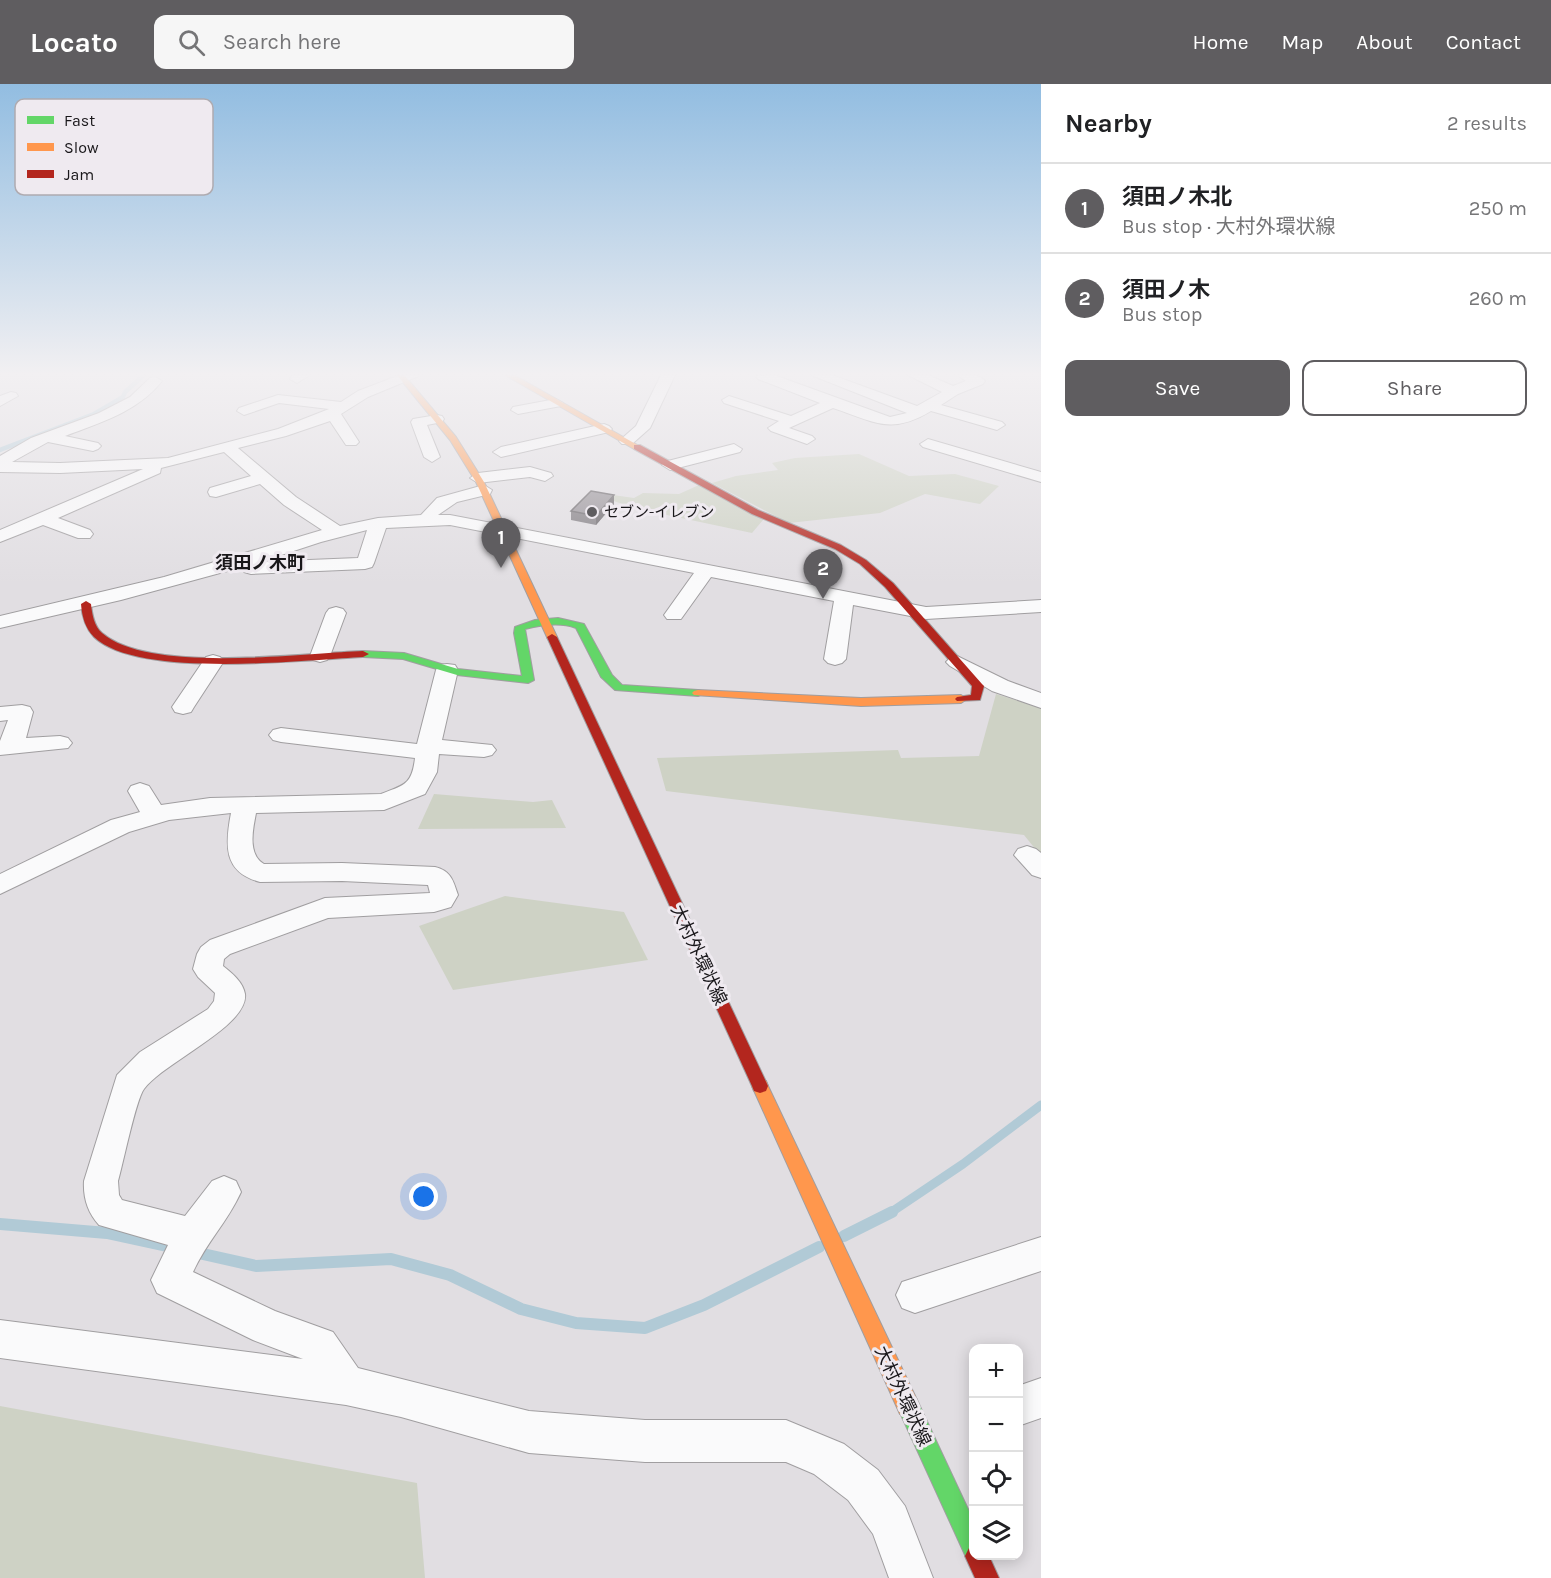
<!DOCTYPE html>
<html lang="en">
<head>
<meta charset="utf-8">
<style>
	body { margin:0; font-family:Karla,"Noto Sans JP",sans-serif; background:#f6f6f6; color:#202124 }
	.controls { position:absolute; right:18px; bottom:18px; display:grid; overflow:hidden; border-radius:12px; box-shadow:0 3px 15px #0003 }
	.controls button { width:54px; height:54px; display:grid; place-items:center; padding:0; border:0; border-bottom:2px solid #e0e0e0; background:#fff; color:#202124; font:30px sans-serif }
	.you { position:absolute; left:424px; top:1113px; width:21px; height:21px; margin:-15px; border:4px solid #fff; border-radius:50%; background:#1a73e8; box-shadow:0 0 0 9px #1a73e833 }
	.badge { display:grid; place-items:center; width:39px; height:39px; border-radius:50%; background:#5f5d60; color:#fff; font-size:20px; font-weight:700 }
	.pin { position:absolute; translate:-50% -50px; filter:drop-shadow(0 2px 3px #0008) }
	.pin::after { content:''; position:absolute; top:32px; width:21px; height:18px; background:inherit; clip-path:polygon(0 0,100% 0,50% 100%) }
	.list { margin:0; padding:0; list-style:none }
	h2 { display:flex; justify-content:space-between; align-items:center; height:78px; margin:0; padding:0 24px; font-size:26px }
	h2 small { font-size:20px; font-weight:400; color:#757577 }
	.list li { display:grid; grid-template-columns:39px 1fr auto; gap:18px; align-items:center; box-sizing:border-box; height:90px; padding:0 24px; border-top:2px solid #e0e0e0 }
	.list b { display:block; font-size:22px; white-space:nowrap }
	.list p { margin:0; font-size:20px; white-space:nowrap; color:#757577 }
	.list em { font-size:20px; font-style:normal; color:#757577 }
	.actions { display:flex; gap:12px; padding:18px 24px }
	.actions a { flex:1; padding:14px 0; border:2px solid #5f5d60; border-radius:12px; text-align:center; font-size:21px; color:#5f5d60 }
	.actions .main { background:#5f5d60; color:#fff }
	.icon { flex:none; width:33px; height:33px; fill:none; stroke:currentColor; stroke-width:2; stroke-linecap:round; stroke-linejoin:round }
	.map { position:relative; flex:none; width:1041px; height:1494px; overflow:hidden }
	header { display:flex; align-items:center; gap:36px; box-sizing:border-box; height:84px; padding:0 30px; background:#5f5d60; color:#fff }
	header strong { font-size:28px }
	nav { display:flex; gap:33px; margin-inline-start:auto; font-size:21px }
	.search { width:420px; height:54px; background:#f6f6f6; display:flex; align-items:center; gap:15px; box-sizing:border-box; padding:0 21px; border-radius:12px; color:#757577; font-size:22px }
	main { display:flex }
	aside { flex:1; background:#fff }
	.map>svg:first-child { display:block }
	.green { fill:#ced2c5 }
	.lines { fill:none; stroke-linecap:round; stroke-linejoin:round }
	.stream-far2 { stroke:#b1cad6; stroke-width:4.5 }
	.stream-far1 { stroke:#b1cad6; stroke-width:9 }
	.stream { stroke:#b1cad6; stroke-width:12 }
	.street-casing { stroke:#a09ea0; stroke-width:2 }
	.fast-casing { stroke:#a09ea0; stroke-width:2 }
	.slow-casing { stroke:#a09ea0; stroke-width:2 }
	.jam-casing { stroke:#a09ea0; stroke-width:2 }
	.street { fill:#fafafb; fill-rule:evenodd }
	.fast { fill:#63d668; fill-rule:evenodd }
	.slow { fill:#ff974d; fill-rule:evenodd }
	.jam { fill:#b3261e; fill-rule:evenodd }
	.wall { fill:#827e83 }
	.shaded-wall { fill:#6a666a }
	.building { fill:#979298; stroke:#6a666a; stroke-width:1.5 }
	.poi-dot { fill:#5f5d60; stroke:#efeaf0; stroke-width:2 }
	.labels { text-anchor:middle; stroke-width:6; stroke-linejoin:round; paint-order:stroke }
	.far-poi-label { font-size:15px; fill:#19171a; stroke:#efeaf0; text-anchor:start }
	.far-quarter-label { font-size:18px; font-weight:bold; fill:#19171a; stroke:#efeaf0 }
	.street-label { font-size:18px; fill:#19171a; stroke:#efeaf0 }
	.key { fill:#efeaf0; stroke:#afabb0; stroke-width:1.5 }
	.key-label { font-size:16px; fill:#19171a }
</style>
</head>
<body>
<header>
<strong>Locato</strong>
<div class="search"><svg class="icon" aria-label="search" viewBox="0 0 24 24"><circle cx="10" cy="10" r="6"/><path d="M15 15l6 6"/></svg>Search here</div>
<nav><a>Home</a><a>Map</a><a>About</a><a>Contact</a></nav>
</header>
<main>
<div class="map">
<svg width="1041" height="1494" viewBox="0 0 1041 1494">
	<rect width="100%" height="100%" fill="#e1dee2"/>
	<!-- green -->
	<path class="green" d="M 859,370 L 909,392 L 955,390 L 999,402 L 980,420 L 925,410 L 880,429 L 789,439 L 712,399 L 736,392 L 778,386 L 772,379 L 795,374 Z
		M 699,401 L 763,436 L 752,449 L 634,424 L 608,415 L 613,411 L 634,414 L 643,409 L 679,410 Z
		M 996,610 L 1041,624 L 1041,772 L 1024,751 L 666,707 L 657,674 L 898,666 L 901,674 L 979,672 Z
		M 434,710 L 533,718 L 552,716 L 566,744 L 418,745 Z
		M 505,812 L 624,828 L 648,876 L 453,906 L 419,842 Z
		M 0,1322 L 417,1399 L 425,1494 L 0,1494 Z"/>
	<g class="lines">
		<!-- stream-far2 -->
		<path class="stream-far2" d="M 0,366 L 94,330 L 123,313 L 125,308 L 144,291"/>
		<!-- stream-far1 -->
		<path class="stream-far1" d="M 890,1129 L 963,1080 L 1041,1021"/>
		<!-- stream -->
		<path class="stream" d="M 0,1140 L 107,1149 L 176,1164
			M 844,1152 L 892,1128
			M 194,1168 L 256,1182 L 391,1175 L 450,1191 L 521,1225 L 576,1239 L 645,1244 L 704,1221 L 819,1163"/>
		<defs>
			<path id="street" d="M 293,291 L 310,291 L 297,299 L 290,295 Z
				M 400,291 L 421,291 L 368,313 L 341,330 L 359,358 L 356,361 L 346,361 L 330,337 L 286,352 L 238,364 L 296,413 L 340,442 L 378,434 L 421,431 L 437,414 L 484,401 L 492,406 L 490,410 L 457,418 L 438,431 L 450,431 L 926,523 L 1041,516 L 1041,528 L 926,535 L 853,521 L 846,575 L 842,579 L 835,581 L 828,579 L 824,575 L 834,517 L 711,493 L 681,535 L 667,535 L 664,531 L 694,489 L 450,441 L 386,444 L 374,479 L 372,483 L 365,485 L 251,490 L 244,488 L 242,483 L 121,516 L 0,544 L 0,532 L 164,493 L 322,446 L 284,421 L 260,400 L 216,413 L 210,412 L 208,408 L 210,404 L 251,392 L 224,368 L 161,384 L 160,389 L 58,434 L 90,446 L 93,450 L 90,454 L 78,454 L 43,441 L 0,458 L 0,446 L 143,385 L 60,389 L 0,388 L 0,372 L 31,354 L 99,329 L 130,313 L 150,294 L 155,293 L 162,297 C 138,328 99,339 65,352 L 98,359 L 101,362 L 98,365 L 93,367 L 48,358 L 12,378 L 60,379 L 168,374 L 278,345 L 329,325 L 279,319 L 244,331 L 237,327 L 239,324 L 278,311 L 341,318 L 358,307 ZM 367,446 L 358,474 L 260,478 L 321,458 Z
				M 661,291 L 675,291 L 650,344 L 632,360 L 622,360 L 619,357 L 636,342 Z
				M 774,291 L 890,333 L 907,329 L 811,291 L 832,291 L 917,322 L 942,308 L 908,291 L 928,291 L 953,302 L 966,297 L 957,291 C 967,291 978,289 985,297 L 983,300 L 958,310 L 941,321 L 1002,338 L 1005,341 L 997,346 L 931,327 C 890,352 873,337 833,324 L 789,344 L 812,352 L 815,355 L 807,360 L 771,347 L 768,344 L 779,337 L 724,319 L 722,316 L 729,312 L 791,332 L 820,319 L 758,295 L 756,292 Z
				M 11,308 L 16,309 L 18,312 L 0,322 L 0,312 Z
				M 556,315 L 563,319 L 561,322 L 518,330 L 511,326 L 513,323 Z
				M 437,331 L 442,332 L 444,335 L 442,338 L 427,341 L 440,373 L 432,378 L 424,373 L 411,338 L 413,335 Z
				M 604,340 L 609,342 L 612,345 L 609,348 L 501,373 L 493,368 L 501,363 Z
				M 928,355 L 1041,388 L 1041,398 L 923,363 L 920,360 Z
				M 734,360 L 742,365 L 740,368 L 670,386 L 662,381 L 664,378 Z
				M 530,383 L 551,389 L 553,392 L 545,397 L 530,393 L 478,399 L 470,394 L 478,389 Z
				M 336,523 L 343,525 L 346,529 L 330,572 L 327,576 L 320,578 L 313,576 L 310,572 L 326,529 L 329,525 Z
				M 213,571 L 220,573 L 224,577 L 194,623 L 191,628 L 183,630 L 175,628 L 172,623 L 206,573 Z
				M 957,572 L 1008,597 L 1041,609 L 1041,624 L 992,607 L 950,582 L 946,578 L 950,574 Z
				M 447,580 L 455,581 L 458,586 L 442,656 L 492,661 L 496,666 L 492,671 L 484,673 L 439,670 L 437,688 L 425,710 L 384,726 L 256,729 C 253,745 247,770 264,780 L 342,779 L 435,783 C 451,787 453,796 458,811 L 451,823 L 434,828 L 328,834 L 230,870 L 224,875 L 223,882 C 232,889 243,898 245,910 C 249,942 164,978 144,1005 C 136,1015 123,1080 118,1097 L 119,1111 L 122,1116 L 185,1132 L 212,1097 L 224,1092 L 236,1097 L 241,1108 C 228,1137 206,1159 193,1188 L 275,1227 L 333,1248 L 358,1284 L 529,1327 L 645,1336 L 786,1336 L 844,1360 L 878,1386 L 905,1422 L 933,1494 L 889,1494 L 873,1450 L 848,1416 L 814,1390 L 786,1378 L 645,1378 L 529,1369 L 401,1333 L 346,1321 L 0,1274 L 0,1236 L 303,1275 L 253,1256 L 157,1209 L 151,1196 L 168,1161 L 99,1141 C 88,1129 83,1114 84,1097 L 117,991 L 140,968 L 208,925 L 214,917 L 215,909 L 198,893 L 193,885 L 197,870 L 201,863 L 210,856 L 325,814 L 430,809 L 428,801 L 342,797 L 260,798 C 223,788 225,761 231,729 L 169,736 L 129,748 L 0,810 L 0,790 L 111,736 L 140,728 L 128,707 L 131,702 L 140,699 L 149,702 L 161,721 L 210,714 L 381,710 C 404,701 412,701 415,674 L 281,658 L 273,656 L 269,651 L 273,646 L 281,644 L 417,660 L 436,586 L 439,581 Z
				M 22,621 L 30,623 L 33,628 L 26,654 L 60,652 L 68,654 L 72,659 L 68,664 L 0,671 L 0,657 L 8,636 L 0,637 L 0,623 Z
				M 1027,762 L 1036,765 L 1041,769 L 1041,794 L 1032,791 L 1014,771 L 1018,765 Z
				M 1041,1153 L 1041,1187 L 915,1229 L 902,1224 L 896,1211 L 902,1198 Z
				M 1041,1294 L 1041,1334 L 1018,1342 L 1018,1302 Z"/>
			<path id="fast" d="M 558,534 L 584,540 L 612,591 L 622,601 L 698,606 L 704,609 L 698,612 L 615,606 L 601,593 L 576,544 C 559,538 542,541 525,545 L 534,596 L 528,599 L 457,591 L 403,575 L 363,573 L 357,570 L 363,567 L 404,569 L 458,585 L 522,592 L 514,549 L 515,543 L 535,536 Z
				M 908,1311 L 916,1314 L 974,1438 L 974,1472 L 983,1472 L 982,1473 L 974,1477 L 966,1473 L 897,1322 L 900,1314 Z"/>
			<path id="slow" d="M 397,291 L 404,291 L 456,353 L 484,398 L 557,553 L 556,555 L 548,555 L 547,553 L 476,398 L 450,356 Z
				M 505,291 L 514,291 L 641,363 L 634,365 Z
				M 698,606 L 861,614 L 961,611 L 967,615 L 961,619 L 861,622 L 694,611 L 692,609 L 694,607 Z
				M 760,995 L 766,997 L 768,1002 L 916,1314 L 919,1322 L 916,1330 L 908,1333 L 900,1330 L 752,1002 L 754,997 Z"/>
			<path id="jam" d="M 634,361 L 640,361 L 758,426 L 841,461 L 866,476 L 893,499 L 982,600 L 984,602 L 980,616 L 957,617 L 955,615 L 957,613 L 971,611 L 972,602 L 885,503 L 860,480 L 835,465 L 752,430 L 634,365 Z
				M 86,517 L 91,520 C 92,530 94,542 102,549 C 149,590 302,569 363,567 L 369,570 L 363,573 C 303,576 138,595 94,553 C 85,544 82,532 81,520 Z
				M 552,550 L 557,553 L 768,1002 L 766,1007 L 760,1009 L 754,1007 L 752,1002 L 547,553 Z
				M 974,1462 L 974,1472 L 989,1472 L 999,1494 L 975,1494 L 965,1472 L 969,1464 Z"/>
		</defs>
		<!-- street casing -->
		<use href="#street" class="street-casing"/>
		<!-- fast casing -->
		<use href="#fast" class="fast-casing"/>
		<!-- slow casing -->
		<use href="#slow" class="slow-casing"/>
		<!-- jam casing -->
		<use href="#jam" class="jam-casing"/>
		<!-- street -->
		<use href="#street" class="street"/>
		<!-- fast -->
		<use href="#fast" class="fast"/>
		<!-- slow -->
		<use href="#slow" class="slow"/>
		<!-- jam -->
		<use href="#jam" class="jam"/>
	</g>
	<!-- wall -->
	<path class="wall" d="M 614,420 L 596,441 L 571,436 L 571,427 Z"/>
	<!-- shaded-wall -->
	<path class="shaded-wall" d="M 614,411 L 614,420 L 596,441 L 596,432 Z"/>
	<!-- building -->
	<path class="building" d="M 591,407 L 614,411 L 596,432 L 571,427 Z"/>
	<!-- sky -->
	<linearGradient id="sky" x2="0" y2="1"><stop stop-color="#92bde1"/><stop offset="0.58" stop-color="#f2f0f2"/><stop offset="1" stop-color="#f2f0f2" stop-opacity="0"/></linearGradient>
	<rect width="1041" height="500" fill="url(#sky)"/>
	<!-- markers -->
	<circle class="poi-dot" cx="592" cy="428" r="6"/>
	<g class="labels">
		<!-- far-poi labels -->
		<g class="far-poi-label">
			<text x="604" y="433">セブン-イレブン</text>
		</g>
		<!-- far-quarter labels -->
		<g class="far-quarter-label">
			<text x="260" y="485">須田ノ木町</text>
		</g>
		<!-- street labels -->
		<g class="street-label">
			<text transform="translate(699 871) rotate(65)" y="6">大村外環状線</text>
			<text transform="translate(903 1312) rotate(65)" y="6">大村外環状線</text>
		</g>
	</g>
	<!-- legend -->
	<rect x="15" y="15" width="198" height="96" rx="9" class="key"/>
	<rect x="27" y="32" width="27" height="8" fill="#63d668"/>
	<rect x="27" y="59" width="27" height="8" fill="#ff974d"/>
	<rect x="27" y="86" width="27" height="8" fill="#b3261e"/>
	<g class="key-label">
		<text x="64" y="42">Fast</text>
		<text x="64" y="69">Slow</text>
		<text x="64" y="96">Jam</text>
	</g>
</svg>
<div class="controls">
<button>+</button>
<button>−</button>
<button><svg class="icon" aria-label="locate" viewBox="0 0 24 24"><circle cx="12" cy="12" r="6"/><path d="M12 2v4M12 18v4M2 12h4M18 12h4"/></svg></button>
<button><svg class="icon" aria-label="layers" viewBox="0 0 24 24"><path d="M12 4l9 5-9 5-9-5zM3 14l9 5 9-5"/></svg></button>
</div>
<div class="you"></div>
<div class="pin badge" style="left:501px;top:484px">1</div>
<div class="pin badge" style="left:823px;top:515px">2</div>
</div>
<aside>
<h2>Nearby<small>2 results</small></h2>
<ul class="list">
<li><span class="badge">1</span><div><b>須田ノ木北</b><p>Bus stop · 大村外環状線</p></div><em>250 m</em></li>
<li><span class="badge">2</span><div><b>須田ノ木</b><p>Bus stop</p></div><em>260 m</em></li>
</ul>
<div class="actions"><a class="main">Save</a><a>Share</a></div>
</aside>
</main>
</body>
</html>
